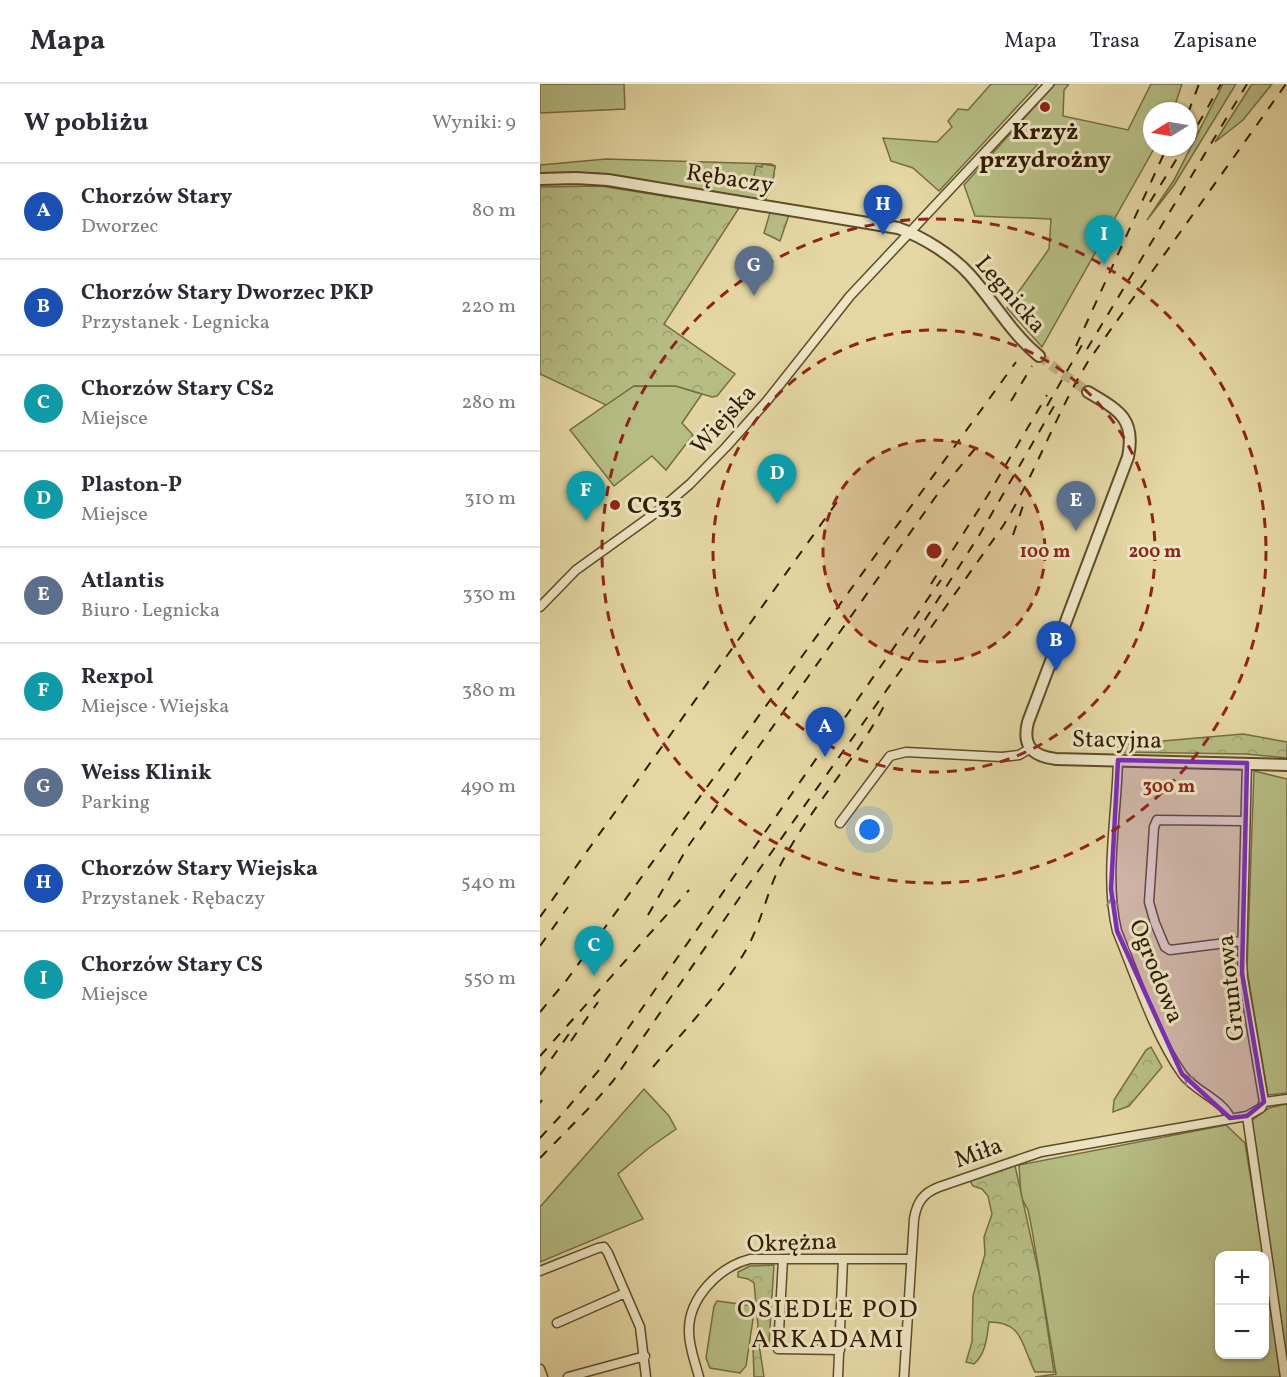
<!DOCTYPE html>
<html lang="pl">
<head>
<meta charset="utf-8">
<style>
	body { margin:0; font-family:Vollkorn,serif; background:#f7f7f7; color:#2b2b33 }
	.controls { position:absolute; right:18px; bottom:18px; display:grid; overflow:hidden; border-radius:12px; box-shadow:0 2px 4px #0004 }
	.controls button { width:54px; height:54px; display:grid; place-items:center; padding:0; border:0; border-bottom:2px solid #e1e1e2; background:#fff; color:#2b2b33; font:30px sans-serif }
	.compass { position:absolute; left:603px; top:18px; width:54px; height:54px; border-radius:50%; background:#fff; box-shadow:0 2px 4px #0004; rotate:259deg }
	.you { position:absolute; left:330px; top:746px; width:21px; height:21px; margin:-15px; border:4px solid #fff; border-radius:50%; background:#1a73e8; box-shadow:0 0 0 9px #1a73e833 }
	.badge { display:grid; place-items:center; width:39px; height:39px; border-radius:50%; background:#db2777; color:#fff; font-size:20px; font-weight:700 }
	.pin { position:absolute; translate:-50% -50px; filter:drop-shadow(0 2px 3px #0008) }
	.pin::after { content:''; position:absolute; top:32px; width:21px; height:18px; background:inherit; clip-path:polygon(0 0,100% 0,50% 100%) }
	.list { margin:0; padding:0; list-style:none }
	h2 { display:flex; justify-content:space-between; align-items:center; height:78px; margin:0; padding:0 24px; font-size:26px }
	h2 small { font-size:20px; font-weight:400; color:#7c7c81 }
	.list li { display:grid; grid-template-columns:39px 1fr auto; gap:18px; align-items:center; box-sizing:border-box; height:96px; padding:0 24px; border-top:2px solid #e1e1e2 }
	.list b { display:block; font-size:22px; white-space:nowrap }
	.list p { margin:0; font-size:20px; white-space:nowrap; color:#7c7c81 }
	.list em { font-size:20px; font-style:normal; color:#7c7c81 }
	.map { position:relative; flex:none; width:747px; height:1293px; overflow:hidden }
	header { display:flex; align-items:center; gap:36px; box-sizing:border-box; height:84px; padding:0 30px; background:#fff; border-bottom:2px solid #e1e1e2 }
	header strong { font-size:28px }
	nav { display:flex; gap:33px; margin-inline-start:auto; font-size:21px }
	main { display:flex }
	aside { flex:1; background:#fff }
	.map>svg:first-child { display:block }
	.green { fill:#b6be84; stroke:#746e42; stroke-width:1.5 }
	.forest { fill:url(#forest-crowns); stroke:#746e42; stroke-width:1.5 }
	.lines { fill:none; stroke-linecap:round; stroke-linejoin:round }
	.tertiary-tunnel { stroke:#c0b282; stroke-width:10; stroke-dasharray:10 5; stroke-linecap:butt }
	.minor-casing { stroke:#5e4c29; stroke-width:11 }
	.tertiary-casing { stroke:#5e4c29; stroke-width:14 }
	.minor { stroke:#ede5c3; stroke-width:8 }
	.tertiary { stroke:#ede5c3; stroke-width:10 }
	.rail { stroke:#321d00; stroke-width:2; stroke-dasharray:10 10; stroke-linecap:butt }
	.oneway { stroke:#998b6b }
	.marked { fill:#7b2cbf; fill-opacity:0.2; stroke:#7b2cbf; stroke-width:4.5; stroke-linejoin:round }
	.ring { fill:none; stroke:#8f2418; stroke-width:3; stroke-dasharray:10 8 }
	.poi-dot { fill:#8f2418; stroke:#ede5c3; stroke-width:2 }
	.labels { text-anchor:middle; stroke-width:6; stroke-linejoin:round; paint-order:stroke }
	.poi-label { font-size:24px; font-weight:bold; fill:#321d00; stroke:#ede5c3 }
	.street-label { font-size:24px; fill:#321d00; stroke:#ede5c3 }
	.neighbourhood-label { font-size:26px; letter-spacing:1.5px; fill:#321d00; stroke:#ede5c3 }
	.centre { fill:#8f2418; stroke:#ede5c3; stroke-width:3 }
	.ring-label { font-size:18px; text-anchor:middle; font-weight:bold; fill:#8f2418; stroke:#ede5c3; stroke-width:6; stroke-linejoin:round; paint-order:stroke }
</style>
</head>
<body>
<header>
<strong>Mapa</strong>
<nav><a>Mapa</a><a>Trasa</a><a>Zapisane</a></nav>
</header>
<main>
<aside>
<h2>W pobliżu<small>Wyniki: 9</small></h2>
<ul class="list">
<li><span class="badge" style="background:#1a4fb4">A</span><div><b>Chorzów Stary</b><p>Dworzec</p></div><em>80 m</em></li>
<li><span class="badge" style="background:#1a4fb4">B</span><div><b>Chorzów Stary Dworzec PKP</b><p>Przystanek · Legnicka</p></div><em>220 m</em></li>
<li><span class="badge" style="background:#0f9aa8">C</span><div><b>Chorzów Stary CS2</b><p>Miejsce</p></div><em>280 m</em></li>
<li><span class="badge" style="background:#0f9aa8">D</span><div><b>Plaston-P</b><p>Miejsce</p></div><em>310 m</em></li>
<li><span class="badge" style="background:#5c6f8a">E</span><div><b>Atlantis</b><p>Biuro · Legnicka</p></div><em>330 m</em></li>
<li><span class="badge" style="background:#0f9aa8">F</span><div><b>Rexpol</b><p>Miejsce · Wiejska</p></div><em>380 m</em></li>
<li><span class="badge" style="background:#5c6f8a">G</span><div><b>Weiss Klinik</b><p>Parking</p></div><em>490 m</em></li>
<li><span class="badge" style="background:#1a4fb4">H</span><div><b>Chorzów Stary Wiejska</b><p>Przystanek · Rębaczy</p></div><em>540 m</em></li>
<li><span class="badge" style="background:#0f9aa8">I</span><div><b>Chorzów Stary CS</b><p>Miejsce</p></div><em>550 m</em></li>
</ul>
</aside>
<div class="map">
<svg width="747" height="1293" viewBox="0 0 747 1293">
	<defs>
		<pattern id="forest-crowns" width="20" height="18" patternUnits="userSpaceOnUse" patternTransform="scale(1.5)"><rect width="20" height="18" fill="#b6be84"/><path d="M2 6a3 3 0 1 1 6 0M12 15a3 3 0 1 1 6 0" fill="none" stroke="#9da370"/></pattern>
	</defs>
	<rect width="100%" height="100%" fill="#e4d7a3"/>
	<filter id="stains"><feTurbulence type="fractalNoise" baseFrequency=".00333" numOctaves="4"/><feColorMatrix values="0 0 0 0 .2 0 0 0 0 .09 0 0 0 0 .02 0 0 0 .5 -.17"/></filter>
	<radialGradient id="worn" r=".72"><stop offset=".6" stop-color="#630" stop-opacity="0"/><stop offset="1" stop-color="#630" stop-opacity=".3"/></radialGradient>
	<!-- green -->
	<path class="green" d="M 0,0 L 84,0 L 85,25 L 0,29 Z
		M 451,0 L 498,0 L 399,107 L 373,84 L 351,77 L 343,54 L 397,58 L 412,43 L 408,37 L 418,25 L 428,26 Z
		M 515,0 L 529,0 L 524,6 L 523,32 L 588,46 L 611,0 L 642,0 L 633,27 L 612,27 L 612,63 L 615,63 L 502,263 L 467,224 L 509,165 L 511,135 L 435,132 L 424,101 Z
		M 683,0 L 696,0 L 634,101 L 607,136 L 634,96 Z
		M 712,0 L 732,0 L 703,36 L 675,58 Z
		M 66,75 L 231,80 L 235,82 L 232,103 L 225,116 L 57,89 L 0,92 L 0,81 Z
		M 93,302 L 136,302 L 162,310 L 142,339 L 153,351 L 126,386 L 112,372 L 74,402 L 30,346 Z
		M 714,687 L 747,695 L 747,1009 L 728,1011 L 707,886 Z
		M 104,1005 L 129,1032 L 136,1045 L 109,1064 L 78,1090 L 103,1135 L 0,1178 L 0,1123 Z
		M 747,1020 L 747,1280 L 711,1037 L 729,1024 Z
		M 686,1041 L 705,1059 L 723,1171 L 680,1172 L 680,1270 L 724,1270 L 725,1179 L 741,1293 L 495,1293 L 516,1290 L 492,1146 L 488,1126 L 481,1113 L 479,1081 Z
		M 177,1217 L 215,1222 L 206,1282 L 200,1289 L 170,1284 L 166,1274 L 174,1222 Z"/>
	<!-- forest -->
	<path class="forest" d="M 222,80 L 235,82 L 232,103 L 221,101 L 222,98 L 213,97 L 216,82 L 222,83 Z
		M 61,102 L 199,124 L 124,240 L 195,290 L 177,312 L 172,313 L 136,302 L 94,302 L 66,321 L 0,290 L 0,103 Z
		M 231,125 L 250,128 L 240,157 L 224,149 Z
		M 703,650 L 747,658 L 747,674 L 706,670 L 578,668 L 577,661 Z
		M 611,963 L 622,983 L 589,1022 L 573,1028 L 574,1016 L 606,966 Z
		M 474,1077 L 499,1190 L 514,1288 L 495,1288 C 481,1261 484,1238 449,1238 C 447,1252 446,1270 434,1280 L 426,1278 L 432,1258 L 433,1212 L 445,1170 L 444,1153 L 452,1130 L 448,1112 L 442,1105 L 433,1102 L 430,1097 Z
		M 234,1181 L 229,1260 L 219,1260 L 224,1293 L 214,1293 L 213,1261 L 218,1242 L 214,1199 L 208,1195 L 198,1193 L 198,1188 L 210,1182 Z"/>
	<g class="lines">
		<!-- tertiary-tunnel -->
		<path class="tertiary-tunnel" d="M 499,272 L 548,308"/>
		<defs>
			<path id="minor" d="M 0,523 L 36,486 L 121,425 L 150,400 L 186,363 L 226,318 L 310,212 L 509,0
				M 578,676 C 577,730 564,794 577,847 C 595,891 615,952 643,991 C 655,1007 684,1017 690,1034
				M 300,739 L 350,672 L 366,668 L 462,673 L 479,671 L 491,664
				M 702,857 L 630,866 L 625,863 L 615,839 L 609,818 L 614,743 L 617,736 L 705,737
				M 724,1018 L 747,1015
				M 707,1032 L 745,1293
				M 243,1175 L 238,1265 L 300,1266
				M 0,1187 L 58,1164 L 64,1163 L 68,1169 L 100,1243 L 106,1293
				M 17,1239 L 85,1209
				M 0,1285 L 3,1293
				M 28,1293 L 105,1272
				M 159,1293 C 155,1278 149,1263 149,1248 C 148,1214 179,1183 210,1175 L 371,1175
				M 298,1293 L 303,1175
				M 364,1293 L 374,1135 C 377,1118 383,1109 399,1103 L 501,1068 L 707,1032 L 721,1024 L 724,1018 L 703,894 L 702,876 L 707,679"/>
			<path id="tertiary" d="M 0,95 L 36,94 L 68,96 L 358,144 C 383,153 412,171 430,191 C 454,218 471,249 499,272
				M 548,308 C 578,326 596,334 588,373 L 488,638 C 482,662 492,672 516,675 L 747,681"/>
		</defs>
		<!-- minor casing -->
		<use href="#minor" class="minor-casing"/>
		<!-- tertiary casing -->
		<use href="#tertiary" class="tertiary-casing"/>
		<!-- minor -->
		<use href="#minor" class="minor"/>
		<!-- tertiary -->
		<use href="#tertiary" class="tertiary"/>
		<!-- rail -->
		<path class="rail" d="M 648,29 L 659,0
			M 648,58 L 681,0
			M 610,118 L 644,63
			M 536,262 L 627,63
			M 547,265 L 707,0
			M 471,317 L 492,282
			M 507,322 L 546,254
			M 473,451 L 485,416
			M 391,500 L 448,411 L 507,311
			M 374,553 L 440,450 L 517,317
			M 108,831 L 149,761 L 399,408 L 439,360
			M 0,833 L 297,418
			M 0,862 L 28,823
			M 0,928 L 26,897 L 476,278
			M 31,957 L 58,918
			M 0,972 L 149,806
			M 113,983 C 145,945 181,909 206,866 C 222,838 227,806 242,778 C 271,723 315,677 344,622
			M 0,991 L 31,947
			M 0,1019 L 2,1016
			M 0,1054 L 25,1027 L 59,986 L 401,496
			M 0,1074 L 52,1021 L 73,997 L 209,800 L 463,442 C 496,389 516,329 549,276 L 746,0"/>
	</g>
	<!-- one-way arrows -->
	<defs><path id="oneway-chevron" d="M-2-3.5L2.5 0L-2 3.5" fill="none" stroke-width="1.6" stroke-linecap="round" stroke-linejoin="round" transform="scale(1.5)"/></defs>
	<g class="oneway">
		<use href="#oneway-chevron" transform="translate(572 818) rotate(-94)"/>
		<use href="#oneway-chevron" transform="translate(648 995) rotate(-131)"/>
	</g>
	<!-- marked area -->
	<path class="marked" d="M 578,676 L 707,679 L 702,889 L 724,1018 L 707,1032 L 690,1034 L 642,990 L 577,847 L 571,805 Z"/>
	<!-- distance rings -->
	<circle cx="394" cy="467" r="111" fill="#8f2418" fill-opacity=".12"/>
	<g class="ring">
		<circle cx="394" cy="467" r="111"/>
		<circle cx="394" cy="467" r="221"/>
		<circle cx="394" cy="467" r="332"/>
	</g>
	<!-- markers -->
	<g class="poi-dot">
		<circle cx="505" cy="23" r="6"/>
		<circle cx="75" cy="421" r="6"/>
	</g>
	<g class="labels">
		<!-- poi labels -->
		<g class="poi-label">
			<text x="505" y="55">Krzyż<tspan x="505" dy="28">przydrożny</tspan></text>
			<text x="87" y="429" text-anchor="start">CC33</text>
		</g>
		<!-- street labels -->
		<g class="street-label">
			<text transform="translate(190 94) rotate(9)" y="8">Rębaczy</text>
			<text transform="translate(471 210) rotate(49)" y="8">Legnicka</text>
			<text transform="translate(183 335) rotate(-48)" y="8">Wiejska</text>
			<text transform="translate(577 655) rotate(1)" y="8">Stacyjna</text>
			<text transform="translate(617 887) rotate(68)" y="8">Ogrodowa</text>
			<text transform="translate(690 904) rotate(-96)" y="8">Gruntowa</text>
			<text transform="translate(438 1068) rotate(-20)" y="8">Miła</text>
			<text transform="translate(252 1158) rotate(-2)" y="8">Okrężna</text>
		</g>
		<!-- neighbourhood labels -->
		<g class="neighbourhood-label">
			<text x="288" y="1233">OSIEDLE POD<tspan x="288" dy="30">ARKADAMI</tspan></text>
		</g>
	</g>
	<circle cx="394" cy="467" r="9" class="centre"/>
	<g class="ring-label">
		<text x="505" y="473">100 m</text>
		<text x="615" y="473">200 m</text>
		<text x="629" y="708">300 m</text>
	</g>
	<rect width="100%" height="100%" filter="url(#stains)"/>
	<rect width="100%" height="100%" fill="url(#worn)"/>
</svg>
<div class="controls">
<button>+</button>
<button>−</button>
</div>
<svg class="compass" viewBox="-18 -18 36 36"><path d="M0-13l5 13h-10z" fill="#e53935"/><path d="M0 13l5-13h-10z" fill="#7c7c81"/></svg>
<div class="you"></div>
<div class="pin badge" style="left:285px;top:673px;background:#1a4fb4">A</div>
<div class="pin badge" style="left:516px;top:587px;background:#1a4fb4">B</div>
<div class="pin badge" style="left:54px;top:892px;background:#0f9aa8">C</div>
<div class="pin badge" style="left:237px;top:420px;background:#0f9aa8">D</div>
<div class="pin badge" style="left:536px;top:447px;background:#5c6f8a">E</div>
<div class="pin badge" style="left:46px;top:437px;background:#0f9aa8">F</div>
<div class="pin badge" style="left:214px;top:212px;background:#5c6f8a">G</div>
<div class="pin badge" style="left:343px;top:151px;background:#1a4fb4">H</div>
<div class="pin badge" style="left:564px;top:181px;background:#0f9aa8">I</div>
</div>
</main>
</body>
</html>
